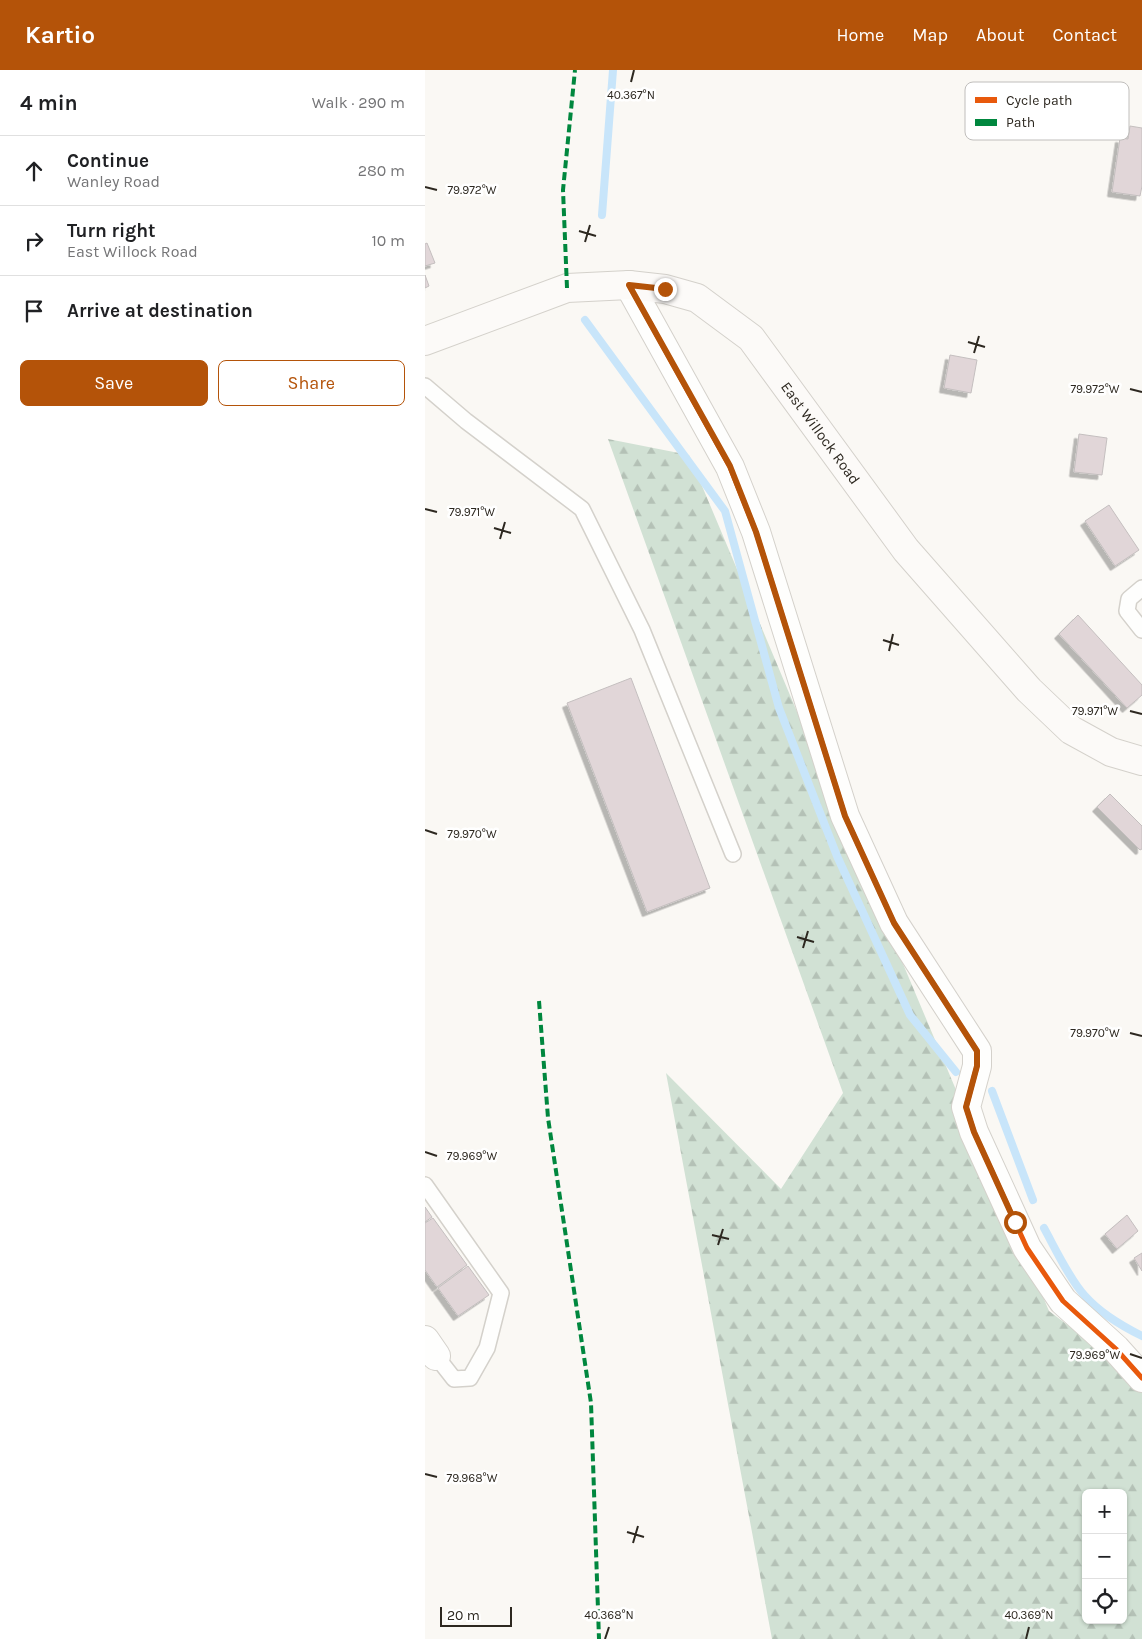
<!DOCTYPE html>
<html lang="en">
<head>
<meta charset="utf-8">
<style>
	body { margin:0; font-family:Karla,sans-serif; background:#f2f2f2; color:#202124 }
	.controls { position:absolute; right:15px; bottom:15px; display:grid; overflow:hidden; border-radius:8px; box-shadow:0 1px 4px #0004 }
	.controls button { width:45px; height:45px; display:grid; place-items:center; padding:0; border:0; border-bottom:1px solid #e0e0e0; background:#fff; color:#202124; font:25px sans-serif }
	.scale { position:absolute; left:15px; bottom:12px; width:72px; box-sizing:border-box; padding-left:5px; border:2px solid #2d2820; border-top:0; font-size:14px; line-height:18px; white-space:nowrap; color:#2d2820; -webkit-text-stroke:4px #fff; paint-order:stroke }
	.stop { position:absolute; width:15px; height:15px; margin:-11px; border:4px solid #b45309; border-radius:50%; background:#fff }
	.stop.end { background:#b45309; border-color:#fff; box-shadow:0 1px 5px #0008 }
	.list { margin:0; padding:0; list-style:none }
	h2 { display:flex; justify-content:space-between; align-items:center; height:65px; margin:0; padding:0 20px; font-size:21px }
	h2 small { font-size:16px; font-weight:400; color:#757577 }
	.list li { display:grid; grid-template-columns:32px 1fr auto; gap:15px; align-items:center; box-sizing:border-box; height:70px; padding:0 20px; border-top:1px solid #e0e0e0 }
	.list b { display:block; font-size:19px; white-space:nowrap }
	.list p { margin:0; font-size:16px; white-space:nowrap; color:#757577 }
	.list em { font-size:16px; font-style:normal; color:#757577 }
	.actions { display:flex; gap:10px; padding:15px 20px }
	.actions a { flex:1; padding:11px 0; border:1px solid #b45309; border-radius:8px; text-align:center; font-size:18px; color:#b45309 }
	.actions .main { background:#b45309; color:#fff }
	.icon { flex:none; width:28px; height:28px; fill:none; stroke:currentColor; stroke-width:2; stroke-linecap:round; stroke-linejoin:round }
	.map { position:relative; flex:none; width:717px; height:1569px; overflow:hidden }
	header { display:flex; align-items:center; gap:30px; box-sizing:border-box; height:70px; padding:0 25px; background:#b45309; color:#fff }
	header strong { font-size:24px }
	nav { display:flex; gap:28px; margin-inline-start:auto; font-size:18px }
	main { display:flex }
	aside { flex:1; background:#fff }
	.map>svg:first-child { display:block }
	.forest { fill:url(#forest-firs); fill-rule:evenodd }
	.lines { fill:none; stroke-linecap:round; stroke-linejoin:round }
	.stream { stroke:#c8e5fa; stroke-width:8 }
	.building { fill:#e1d6d8; stroke:#c4bfbf; filter:url(#shadow) }
	.lane-casing { stroke:#d4d1cb; stroke-width:18 }
	.street-casing { stroke:#d4d1cb; stroke-width:30 }
	.secondary-casing { stroke:#d4d1cb; stroke-width:30 }
	.lane { stroke:#fefefd; stroke-width:15 }
	.street { stroke:#fefefd; stroke-width:28 }
	.secondary { stroke:#fcfaf8; stroke-width:28 }
	.quiet { stroke:#00873e; stroke-width:4; stroke-dasharray:8 4; stroke-linecap:butt }
	.cycleway-casing { stroke:#fff; stroke-width:8 }
	.cycleway { stroke:#e8590c; stroke-width:5 }
	.route { stroke:#b45309; stroke-width:6 }
	.ticks { fill:none; stroke:#2d2820; stroke-width:2 }
	.labels { text-anchor:middle; stroke-width:5; stroke-linejoin:round; paint-order:stroke }
	.street-label { font-size:15px; fill:#2d2820; stroke:#fff }
	.key { fill:#fff; stroke:#c0bebc; stroke-width:1 }
	.key-label { font-size:14px; fill:#2d2820 }
	.ticks-label { font-size:12px; text-anchor:middle; fill:#2d2820; stroke:#fff; stroke-width:5; stroke-linejoin:round; paint-order:stroke }
</style>
</head>
<body>
<header>
<strong>Kartio</strong>
<nav><a>Home</a><a>Map</a><a>About</a><a>Contact</a></nav>
</header>
<main>
<aside>
<h2>4 min<small>Walk · 290 m</small></h2>
<ul class="list">
<li><svg class="icon" aria-label="ahead" viewBox="0 0 24 24"><path d="M12 20V5M6 11l6-6 6 6"/></svg><div><b>Continue</b><p>Wanley Road</p></div><em>280 m</em></li>
<li><svg class="icon" aria-label="right" viewBox="0 0 24 24"><path d="M7 20v-9h11M14 6l5 5-5 5"/></svg><div><b>Turn right</b><p>East Willock Road</p></div><em>10 m</em></li>
<li><svg class="icon" aria-label="arrive" viewBox="0 0 24 24"><path d="M6 21V4h12l-3 4 3 4H6"/></svg><div><b>Arrive at destination</b></div></li>
</ul>
<div class="actions"><a class="main">Save</a><a>Share</a></div>
</aside>
<div class="map">
<svg width="717" height="1569" viewBox="0 0 717 1569">
	<defs>
		<pattern id="forest-firs" width="22" height="20" patternUnits="userSpaceOnUse" patternTransform="scale(1.25)"><rect width="22" height="20" fill="#d1e1d4"/><path d="M5 1l3.5 6h-7zM16 11l3.5 6h-7z" fill="#b4c1b6"/></pattern>
		<filter id="shadow"><feDropShadow dx="-4.5" dy="4.5" stdDeviation="0" flood-color="#0004"/></filter>
	</defs>
	<rect width="100%" height="100%" fill="#faf8f4"/>
	<!-- forest -->
	<path class="forest" d="M 183,369 L 264,385 L 624,1241 L 717,1311 L 717,1569 L 347,1569 L 241,1003 L 356,1119 L 418,1023 ZM 661,1423 L 698,1423 L 698,1550 L 661,1550 Z"/>
	<g class="lines">
		<!-- stream -->
		<path class="stream" d="M 177,145 L 188,0
			M 160,250 L 300,441 L 354,638 L 412,786 L 485,945 L 531,1002
			M 567,1021 L 608,1130
			M 619,1158 C 630,1178 645,1210 660,1226 C 675,1243 697,1256 717,1266"/>
	</g>
	<!-- building -->
	<path class="building" d="M 705,56 L 717,58 L 717,116 L 715,126 L 687,122 L 695,68 L 703,69 Z
		M 2,173 L 10,193 L 0,196 L 0,174 Z
		M 0,205 L 4,216 L 0,218 Z
		M 525,285 L 552,290 L 546,323 L 519,318 Z
		M 654,364 L 682,368 L 677,405 L 649,402 Z
		M 684,435 L 714,480 L 690,496 L 660,451 Z
		M 653,545 L 717,615 L 717,625 L 702,638 L 634,564 Z
		M 206,608 L 285,818 L 222,842 L 142,633 Z
		M 685,724 L 717,756 L 717,779 L 715,780 L 672,737 Z
		M 0,1137 L 7,1147 L 0,1152 Z
		M 702,1145 L 713,1161 L 692,1179 L 680,1164 Z
		M 8,1148 L 42,1195 L 12,1217 L 0,1200 L 0,1153 Z
		M 717,1183 L 717,1201 L 709,1188 Z
		M 43,1196 L 64,1225 L 33,1246 L 13,1218 Z"/>
	<g class="lines">
		<defs>
			<path id="lane" d="M 0,316 L 41,351 L 157,439 L 217,560 L 308,784
				M 717,518 L 704,529 L 702,541 L 717,560
				M 0,1115 L 76,1223 L 62,1278 L 45,1308 L 29,1309 L 11,1286"/>
			<path id="street" d="M 204,215 L 305,397 L 331,462 L 420,746 L 469,853 L 552,981 L 552,996 L 541,1037 L 549,1062 L 602,1178 L 638,1231 L 691,1279 L 717,1308
				M 0,1270 L 11,1286"/>
			<g id="secondary">
				<path id="s1" d="M 0,271 L 142,218 L 204,215 L 240,219 L 272,228 L 326,268 L 481,480 L 604,620 L 646,660 L 686,682 L 717,691"/>
			</g>
		</defs>
		<!-- lane casing -->
		<use href="#lane" class="lane-casing"/>
		<!-- street casing -->
		<use href="#street" class="street-casing"/>
		<!-- secondary casing -->
		<use href="#secondary" class="secondary-casing"/>
		<!-- lane -->
		<use href="#lane" class="lane"/>
		<!-- street -->
		<use href="#street" class="street"/>
		<!-- secondary -->
		<use href="#secondary" class="secondary"/>
		<!-- quiet -->
		<path class="quiet" d="M 142,218 L 138,120 L 150,0
			M 114,931 L 123,1048 L 166,1333 L 174,1569"/>
		<defs>
			<path id="cycleway" d="M 204,215 L 305,397 L 331,462 L 420,746 L 469,853 L 552,981 L 552,996 L 541,1037 L 549,1062 L 602,1178 L 638,1231 L 691,1279 L 717,1308"/>
		</defs>
		<!-- cycleway casing -->
		<use href="#cycleway" class="cycleway-casing"/>
		<!-- cycleway -->
		<use href="#cycleway" class="cycleway"/>
	</g>
	<g class="lines">
		<!-- route -->
		<path class="route" d="M 240,219 L 204,215 L 305,396 L 331,462 L 420,746 L 469,853 L 552,981 L 552,996 L 541,1037 L 549,1062 L 590,1152"/>
	</g>
	<!-- ticks -->
	<path class="ticks" d="M 206,12 L 209,0M 0,117 L 12,120M 154,161 L 171,166M 160,172 L 165,155M 543,272 L 560,277M 549,283 L 554,266M 705,319 L 717,322M 0,439 L 12,442M 69,458 L 86,463M 75,469 L 80,452M 458,570 L 474,575M 464,581 L 468,564M 705,641 L 717,644M 0,760 L 12,764M 372,867 L 389,872M 378,878 L 383,861M 705,963 L 717,966M 0,1082 L 12,1086M 287,1165 L 304,1169M 293,1175 L 298,1159M 705,1284 L 717,1288M 0,1404 L 12,1407M 202,1462 L 219,1467M 208,1473 L 213,1456M 180,1569 L 184,1557M 601,1569 L 604,1557"/>
	<g class="labels">
		<!-- street labels -->
		<g class="street-label">
			<text dy="5" stroke="none"><textPath href="#s1" startOffset="468">East Willock Road</textPath></text>
		</g>
	</g>
	<!-- legend -->
	<rect x="540" y="12" width="164" height="58" rx="8" class="key"/>
	<rect x="550" y="27" width="22" height="6" fill="#e8590c"/>
	<rect x="550" y="49" width="22" height="7" fill="#00873e"/>
	<g class="key-label">
		<text x="581" y="35">Cycle path</text>
		<text x="581" y="57">Path</text>
	</g>
	<g class="ticks-label">
		<text x="206" y="29">40.367°N</text>
		<text x="47" y="124">79.972°W</text>
		<text x="670" y="323">79.972°W</text>
		<text x="47" y="446">79.971°W</text>
		<text x="670" y="645">79.971°W</text>
		<text x="47" y="768">79.970°W</text>
		<text x="670" y="967">79.970°W</text>
		<text x="47" y="1090">79.969°W</text>
		<text x="670" y="1289">79.969°W</text>
		<text x="47" y="1412">79.968°W</text>
		<text x="184" y="1549">40.368°N</text>
		<text x="604" y="1549">40.369°N</text>
	</g>
</svg>
<div class="controls">
<button>+</button>
<button>−</button>
<button><svg class="icon" aria-label="locate" viewBox="0 0 24 24"><circle cx="12" cy="12" r="6"/><path d="M12 2v4M12 18v4M2 12h4M18 12h4"/></svg></button>
</div>
<div class="scale">20 m</div>
<div class="stop" style="left:590px;top:1152px"></div>
<div class="stop end" style="left:240px;top:219px"></div>
</div>
</main>
</body>
</html>
